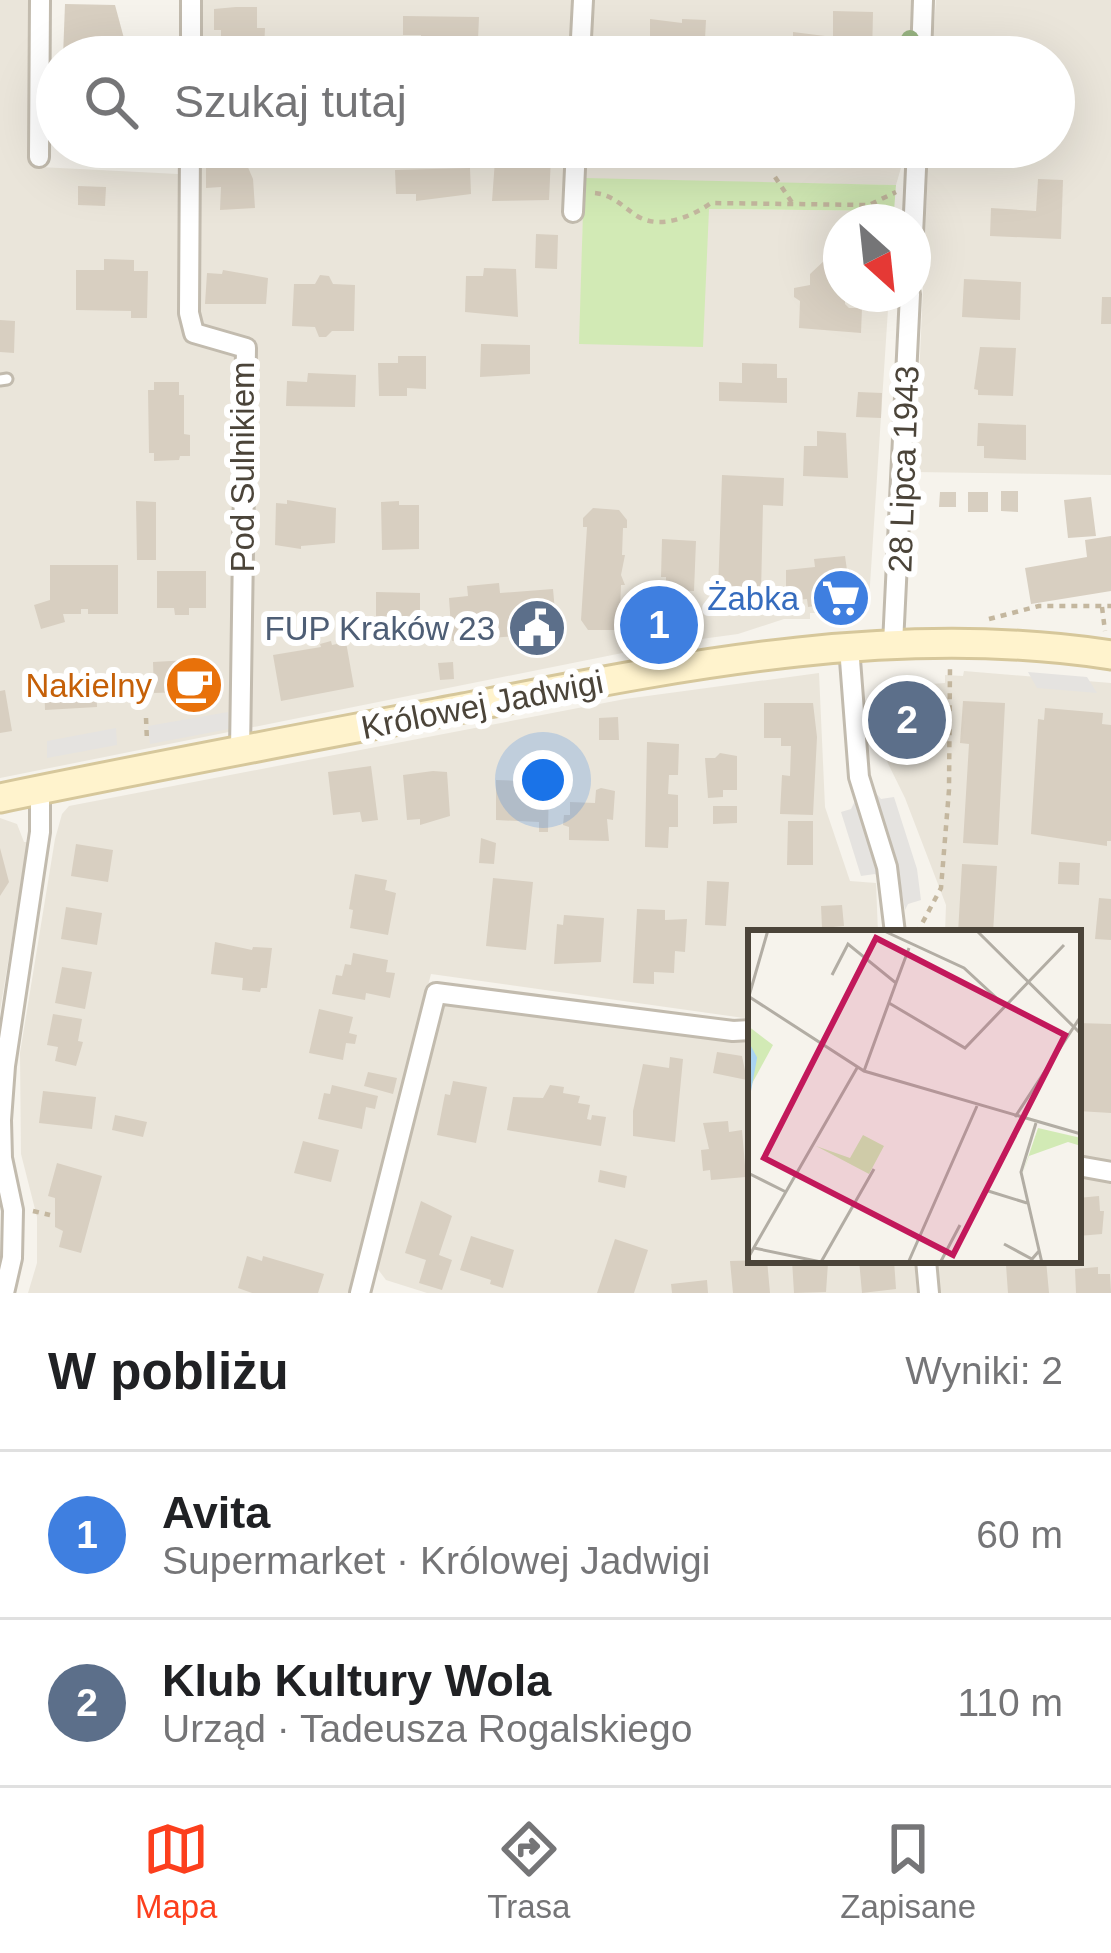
<!DOCTYPE html>
<html lang="pl">
<head>
<meta charset="utf-8">
<style>
	body { margin:0; font-family:Arial,sans-serif; background:#f6f6f6; color:#202124 }
	.compass { position:absolute; left:823px; top:204px; width:108px; height:108px; border-radius:50%; background:#fff; box-shadow:0 12px 48px #0002; rotate:153deg }
	.you { position:absolute; left:543px; top:780px; width:42px; height:42px; margin:-30px; border:9px solid #fff; border-radius:50%; background:#1a73e8; box-shadow:0 0 0 18px #1a73e833 }
	.badge { display:grid; place-items:center; width:78px; height:78px; border-radius:50%; background:#fc3f1d; color:#fff; font-size:39px; font-weight:700 }
	.pin { position:absolute; translate:-50% -50%; border:6px solid #fff; box-shadow:0 3px 12px #0006 }
	.list { margin:0; padding:0; list-style:none }
	h2 { display:flex; justify-content:space-between; align-items:center; height:156px; margin:0; padding:0 48px; font-size:51px }
	h2 small { font-size:39px; font-weight:400; color:#757577 }
	.list li { display:grid; grid-template-columns:78px 1fr auto; gap:36px; align-items:center; box-sizing:border-box; height:168px; padding:0 48px; border-top:3px solid #e0e0e0 }
	.list b { display:block; font-size:45px; white-space:nowrap }
	.list p { margin:0; font-size:39px; white-space:nowrap; color:#757577 }
	.list em { font-size:39px; font-style:normal; color:#757577 }
	.icon { flex:none; width:66px; height:66px; fill:none; stroke:currentColor; stroke-width:2; stroke-linecap:round; stroke-linejoin:round }
	.map { position:relative; flex:none; width:1111px; height:1293px; overflow:hidden }
	.search { position:absolute; background:#fff; box-shadow:0 12px 48px #0002; left:36px; right:36px; top:36px; height:132px; display:flex; align-items:center; gap:30px; box-sizing:border-box; padding:0 42px; border-radius:66px; color:#757577; font-size:45px }
	.sheet { height:492px; background:#fff }
	nav { display:flex; justify-content:space-around; align-items:center; box-sizing:border-box; height:168px; border-top:3px solid #e0e0e0; background:#fff; font-size:33px; color:#757577 }
	nav a { display:grid; justify-items:center; gap:6px }
	nav .on { color:#fc3f1d }
	.map>svg:first-child { display:block }
	.residential { fill:#eae5da }
	.park { fill:#d2eab5 }
	.parking { fill:#e5e3e0 }
	.building { fill:#d8cfc1 }
	.lines { fill:none; stroke-linecap:round; stroke-linejoin:round }
	.lane-casing { stroke:#c2bbae; stroke-width:15 }
	.street-casing { stroke:#c2bbae; stroke-width:24 }
	.secondary-casing { stroke:#d6c79b; stroke-width:33 }
	.path { stroke:#c4b79f; stroke-width:4.5; stroke-dasharray:6 6; stroke-linecap:butt }
	.lane { stroke:#fff; stroke-width:9 }
	.street { stroke:#fff; stroke-width:18 }
	.secondary { stroke:#fff3cd; stroke-width:27 }
	.tree { fill:#97b381 }
	.labels { text-anchor:middle; stroke-width:12; stroke-linejoin:round; paint-order:stroke }
	.street-label { font-size:33px; fill:#4b4439; stroke:#fff }
	.shop-label { font-size:33px; fill:#366cbe; stroke:#fff; text-anchor:end }
	.service-label { font-size:33px; fill:#4e5e75; stroke:#fff; text-anchor:end }
	.food-label { font-size:33px; fill:#c56008; stroke:#fff; text-anchor:end }
	.inset-river { fill:none; stroke:#a9d4f2; stroke-width:6 }
	.inset-road { fill:none; stroke:#b2ada4; stroke-width:3 }
	.view { fill:#c2185b; fill-opacity:0.15; stroke:#c2185b; stroke-width:6 }
	.inset-edge { fill:none; stroke:#4b4439; stroke-width:6 }
</style>
</head>
<body>
<div class="map">
<svg width="1111" height="1293" viewBox="0 0 1111 1293">
	<rect width="100%" height="100%" fill="#f6f3ec"/>
	<!-- residential -->
	<path class="residential" d="M 0,0 L 34,0 L 29,161 L 40,167 L 178,174 L 180,147 L 907,147 L 896,185 L 584,179 L 580,344 L 709,209 L 894,211 L 894,222 L 841,222 L 841,294 L 889,294 L 869,600 L 853,602 L 853,607 L 834,609 L 834,613 L 810,613 L 810,619 L 784,619 L 738,634 L 672,643 L 0,778 Z
		M 182,0 L 911,0 L 910,57 L 181,57 Z
		M 936,0 L 1111,0 L 1111,475 L 915,472 L 929,147 L 1054,147 L 1054,57 L 932,57 Z
		M 964,671 L 1111,683 L 1111,1293 L 939,1293 L 935,1260 L 1078,1260 L 1078,933 L 945,933 L 946,905 L 905,798 L 875,737 L 875,688 L 945,683 L 945,675 L 963,676 Z
		M 819,673 L 825,807 L 850,881 L 876,883 L 878,933 L 751,933 L 751,1019 L 431,974 L 348,1293 L 28,1293 L 37,1263 L 37,1217 L 21,1154 L 20,1053 L 55,839 L 62,814 L 69,806 L 625,699 Z
		M 0,818 L 17,824 L 24,842 L 28,842 L 0,1011 Z
		M 455,1000 L 751,1037 L 751,1260 L 914,1260 L 917,1293 L 427,1293 L 386,1280 L 377,1268 L 441,1008 Z"/>
	<!-- park -->
	<path class="park" d="M 584,178 L 896,185 L 894,211 L 709,209 L 703,347 L 579,344 Z"/>
	<!-- parking -->
	<path class="parking" d="M 1028,672 L 1087,677 L 1097,693 L 1037,688 Z
		M 228,712 L 229,729 L 150,744 L 148,726 Z
		M 116,728 L 117,745 L 47,758 L 47,741 Z
		M 875,792 L 881,799 L 894,797 L 917,869 L 921,900 L 908,904 L 905,910 L 896,859 Z
		M 856,799 L 874,856 L 880,879 L 875,874 L 861,876 L 841,812 L 851,809 Z"/>
	<!-- building -->
	<path class="building" d="M 65,4 L 115,5 L 129,57 L 63,57 Z
		M 236,7 L 257,7 L 257,28 L 265,28 L 264,52 L 221,51 L 221,30 L 214,30 L 214,9 Z
		M 833,11 L 873,12 L 872,57 L 827,57 L 827,48 L 793,47 L 793,32 L 833,37 Z
		M 403,16 L 479,17 L 478,40 L 464,40 L 464,57 L 421,57 L 421,35 L 403,35 Z
		M 650,19 L 682,23 L 682,19 L 706,20 L 705,39 L 650,38 Z
		M 1054,87 L 1059,88 L 1058,94 L 1068,95 L 1067,130 L 1054,129 Z
		M 496,147 L 519,147 L 519,155 L 551,157 L 549,200 L 492,201 Z
		M 642,147 L 676,147 L 676,152 L 670,151 L 670,157 L 642,156 Z
		M 747,147 L 801,147 L 801,164 L 779,164 L 779,158 L 747,158 Z
		M 846,147 L 878,147 L 878,156 L 846,155 Z
		M 244,158 L 253,179 L 255,208 L 220,210 L 221,187 L 206,188 L 206,164 L 213,159 Z
		M 470,168 L 471,194 L 416,201 L 416,194 L 396,194 L 395,170 Z
		M 1038,179 L 1063,180 L 1061,239 L 990,236 L 991,208 L 1036,211 Z
		M 78,186 L 106,187 L 105,206 L 78,205 Z
		M 536,234 L 558,235 L 557,269 L 535,268 Z
		M 104,259 L 134,260 L 134,271 L 148,271 L 147,318 L 131,318 L 131,311 L 76,310 L 76,270 L 104,270 Z
		M 826,259 L 841,262 L 841,294 L 845,294 L 845,304 L 849,308 L 862,308 L 861,333 L 799,328 L 800,301 L 794,297 L 794,288 L 810,285 L 810,274 Z
		M 484,268 L 516,269 L 518,317 L 465,312 L 466,276 L 483,276 Z
		M 223,270 L 268,278 L 266,304 L 205,304 L 207,273 L 222,274 Z
		M 320,275 L 329,276 L 333,284 L 355,285 L 354,331 L 332,331 L 326,337 L 319,337 L 315,327 L 292,326 L 294,284 L 315,284 Z
		M 964,279 L 1021,282 L 1020,320 L 962,317 Z
		M 1102,297 L 1111,297 L 1111,324 L 1101,324 Z
		M 0,320 L 15,321 L 14,353 L 0,352 Z
		M 481,344 L 530,345 L 530,374 L 480,377 Z
		M 980,347 L 1016,348 L 1013,396 L 978,395 L 978,390 L 974,389 Z
		M 398,356 L 426,356 L 426,389 L 407,388 L 407,396 L 379,396 L 378,363 L 398,363 Z
		M 742,363 L 777,364 L 777,378 L 787,378 L 787,403 L 719,401 L 719,382 L 742,383 Z
		M 308,373 L 356,375 L 355,407 L 286,406 L 287,381 L 307,382 Z
		M 154,382 L 179,382 L 179,395 L 184,395 L 184,434 L 190,435 L 190,456 L 180,456 L 179,460 L 154,461 L 154,453 L 149,453 L 148,390 L 154,390 Z
		M 858,392 L 882,393 L 881,418 L 856,417 Z
		M 978,423 L 1026,425 L 1026,460 L 984,458 L 984,446 L 977,446 Z
		M 817,431 L 846,433 L 848,478 L 803,476 L 804,446 L 817,446 Z
		M 722,475 L 784,478 L 783,506 L 763,505 L 761,593 L 718,591 Z
		M 1001,491 L 1018,491 L 1018,512 L 1001,511 Z
		M 940,492 L 956,492 L 956,507 L 939,507 Z
		M 968,492 L 988,492 L 988,512 L 968,512 Z
		M 1091,497 L 1096,536 L 1068,538 L 1064,500 Z
		M 287,500 L 336,508 L 335,543 L 301,546 L 301,549 L 275,545 L 276,503 L 287,504 Z
		M 136,501 L 156,502 L 156,560 L 137,560 Z
		M 399,501 L 399,505 L 419,505 L 419,549 L 382,550 L 381,502 Z
		M 593,508 L 619,510 L 627,520 L 627,528 L 623,528 L 622,555 L 625,555 L 621,575 L 625,585 L 621,585 L 620,612 L 624,612 L 623,620 L 615,630 L 588,630 L 581,620 L 587,527 L 583,527 L 583,518 Z
		M 1111,536 L 1111,591 L 1031,604 L 1025,568 L 1087,557 L 1085,540 Z
		M 662,539 L 696,541 L 694,591 L 666,590 L 666,577 L 661,577 Z
		M 845,556 L 847,570 L 850,569 L 851,601 L 808,607 L 807,599 L 786,601 L 786,570 L 815,567 L 814,559 Z
		M 50,565 L 118,565 L 118,614 L 88,614 L 88,609 L 81,609 L 81,614 L 63,614 L 65,622 L 41,629 L 34,605 L 50,600 Z
		M 157,571 L 206,571 L 206,608 L 189,608 L 189,615 L 175,615 L 174,608 L 157,608 Z
		M 499,583 L 500,593 L 553,589 L 557,633 L 452,641 L 449,598 L 468,596 L 467,586 Z
		M 376,592 L 420,593 L 420,643 L 376,643 Z
		M 647,596 L 675,598 L 674,628 L 645,632 Z
		M 331,641 L 332,645 L 346,642 L 354,687 L 281,701 L 273,655 L 321,647 L 320,644 Z
		M 207,659 L 209,691 L 154,693 L 153,662 Z
		M 453,662 L 454,679 L 440,680 L 438,663 Z
		M 96,677 L 97,707 L 45,710 L 44,680 Z
		M 5,690 L 12,731 L 0,733 L 0,691 Z
		M 944,701 L 944,737 L 877,738 L 876,702 Z
		M 963,701 L 1005,703 L 998,845 L 963,843 L 969,744 L 960,743 Z
		M 764,703 L 813,703 L 817,737 L 813,815 L 780,814 L 782,775 L 790,776 L 791,746 L 781,746 L 781,738 L 764,738 Z
		M 1045,708 L 1103,713 L 1102,724 L 1111,725 L 1111,841 L 1107,841 L 1107,846 L 1031,834 L 1038,719 L 1044,720 Z
		M 618,717 L 619,740 L 599,740 L 599,718 Z
		M 647,742 L 679,744 L 678,775 L 669,775 L 668,794 L 678,795 L 678,827 L 669,827 L 668,848 L 645,847 Z
		M 720,753 L 737,756 L 737,790 L 723,790 L 723,797 L 708,798 L 705,758 L 715,758 Z
		M 371,766 L 378,820 L 362,822 L 360,812 L 333,815 L 328,772 Z
		M 433,771 L 447,772 L 450,816 L 420,825 L 420,819 L 407,820 L 403,775 Z
		M 496,780 L 549,782 L 548,832 L 539,832 L 539,822 L 496,820 Z
		M 601,788 L 615,791 L 613,820 L 607,819 L 609,841 L 569,840 L 569,827 L 563,825 L 564,815 L 570,815 L 570,802 L 595,803 L 596,790 Z
		M 713,806 L 737,806 L 737,823 L 713,824 Z
		M 788,821 L 813,821 L 813,865 L 787,865 Z
		M 481,838 L 496,843 L 494,864 L 479,863 Z
		M 76,844 L 113,850 L 108,882 L 71,876 Z
		M 0,848 L 9,882 L 0,896 Z
		M 1059,862 L 1080,863 L 1079,885 L 1058,884 Z
		M 962,864 L 997,866 L 993,933 L 958,933 Z
		M 355,874 L 387,880 L 385,890 L 396,893 L 388,935 L 350,928 L 353,910 L 349,909 Z
		M 493,878 L 533,882 L 526,950 L 486,946 Z
		M 707,881 L 729,882 L 726,926 L 705,925 Z
		M 1099,898 L 1111,899 L 1111,940 L 1095,939 Z
		M 842,905 L 844,926 L 822,928 L 821,906 Z
		M 66,907 L 102,913 L 97,945 L 61,939 Z
		M 637,909 L 665,910 L 665,920 L 687,919 L 685,952 L 675,951 L 674,973 L 654,972 L 654,984 L 633,983 Z
		M 564,915 L 604,918 L 601,962 L 554,964 L 557,924 L 563,925 Z
		M 215,942 L 252,950 L 253,947 L 272,948 L 267,988 L 261,988 L 260,992 L 242,990 L 243,978 L 211,974 Z
		M 353,953 L 388,960 L 386,972 L 395,973 L 390,998 L 366,993 L 365,1000 L 332,994 L 336,975 L 342,976 L 345,964 L 351,965 Z
		M 62,967 L 92,972 L 85,1009 L 55,1003 Z
		M 319,1009 L 353,1017 L 349,1033 L 357,1035 L 355,1044 L 346,1043 L 343,1060 L 309,1053 Z
		M 53,1014 L 82,1019 L 78,1041 L 83,1042 L 76,1066 L 55,1061 L 58,1047 L 47,1045 Z
		M 1078,1023 L 1111,1024 L 1111,1113 L 1078,1111 Z
		M 717,1052 L 742,1056 L 747,1080 L 713,1073 Z
		M 670,1057 L 683,1059 L 675,1142 L 633,1136 L 633,1111 L 643,1064 L 669,1068 Z
		M 368,1072 L 397,1078 L 393,1094 L 364,1086 Z
		M 453,1081 L 487,1087 L 476,1143 L 437,1135 L 445,1094 L 450,1095 Z
		M 332,1085 L 378,1096 L 375,1109 L 366,1107 L 362,1129 L 318,1119 L 324,1093 L 330,1094 Z
		M 550,1085 L 564,1087 L 563,1093 L 580,1096 L 578,1103 L 590,1105 L 587,1119 L 591,1120 L 592,1115 L 606,1117 L 601,1146 L 507,1130 L 513,1097 L 543,1098 Z
		M 43,1091 L 96,1097 L 92,1129 L 39,1123 Z
		M 115,1115 L 147,1122 L 143,1137 L 112,1130 Z
		M 728,1121 L 729,1132 L 742,1130 L 746,1177 L 711,1180 L 710,1170 L 703,1171 L 701,1150 L 709,1149 L 703,1123 Z
		M 303,1141 L 339,1150 L 331,1182 L 294,1173 Z
		M 57,1163 L 102,1176 L 81,1253 L 59,1247 L 63,1231 L 55,1227 L 55,1198 L 48,1196 Z
		M 600,1170 L 627,1176 L 625,1188 L 598,1182 Z
		M 1099,1196 L 1100,1211 L 1104,1211 L 1102,1234 L 1078,1236 L 1078,1198 Z
		M 421,1201 L 452,1216 L 439,1255 L 452,1260 L 442,1290 L 419,1283 L 426,1260 L 405,1253 Z
		M 471,1236 L 514,1250 L 503,1288 L 490,1284 L 491,1280 L 460,1270 Z
		M 615,1239 L 648,1250 L 634,1293 L 597,1293 Z
		M 247,1256 L 262,1261 L 263,1256 L 324,1274 L 318,1293 L 252,1293 L 238,1288 Z
		M 767,1260 L 770,1293 L 733,1293 L 730,1261 Z
		M 792,1260 L 828,1263 L 826,1292 L 794,1293 Z
		M 859,1260 L 894,1260 L 896,1289 L 862,1293 Z
		M 1027,1260 L 1046,1260 L 1049,1293 L 1008,1293 L 1006,1265 L 1027,1263 Z
		M 1098,1267 L 1098,1274 L 1110,1274 L 1111,1293 L 1076,1293 L 1075,1269 Z
		M 707,1280 L 708,1293 L 672,1293 L 671,1284 Z"/>
	<g class="lines">
		<defs>
			<path id="lane" d="M 0,380 L 7,379"/>
			<path id="street" d="M 191,57 L 191,0
				M 580,57 L 583,0
				M 921,57 L 923,0
				M 190,147 L 189,313 L 194,333 L 246,348 L 240,751
				M 39,157 L 40,0
				M 573,212 L 576,147
				M 913,235 L 917,147
				M 893,644 L 910,294
				M 849,647 L 859,777 L 887,867 L 895,933
				M 1078,1166 L 1111,1172
				M 926,1260 L 929,1293
				M 4,1293 L 12,1258 L 13,1210 L 2,1158 L 1,1120 L 5,1066 L 40,832 L 40,790
				M 360,1293 L 436,993 L 733,1031 L 751,1030"/>
			<path id="secondary" d="M 0,798 C 154,766 309,737 463,708 C 675,667 895,621 1111,655"/>
		</defs>
		<!-- lane casing -->
		<use href="#lane" class="lane-casing"/>
		<!-- street casing -->
		<use href="#street" class="street-casing"/>
		<!-- secondary casing -->
		<use href="#secondary" class="secondary-casing"/>
		<!-- path -->
		<path class="path" d="M 775,177 L 793,204
			M 595,193 C 613,195 622,206 637,216 C 660,230 691,217 711,203 L 869,205 L 896,192
			M 1102,607 L 1105,631
			M 989,619 L 1039,606 L 1111,606
			M 146,718 L 147,741
			M 917,933 L 941,888 L 949,790 L 950,667
			M 33,1211 L 50,1215"/>
		<!-- lane -->
		<use href="#lane" class="lane"/>
		<!-- street -->
		<use href="#street" class="street"/>
		<!-- secondary -->
		<use href="#secondary" class="secondary"/>
	</g>
	<!-- trees -->
	<circle class="tree" cx="910" cy="39" r="9"/>
	<!-- icons -->
	<defs>
		<symbol id="supermarket-disc" viewBox="-11 -11 22 22"><circle r="9.5" fill="#3f7fe0" stroke="#fff"/><path d="M-6-5.5h2.5l.6 2H6L4.5 2H-2.5L-4.4-4H-6ZM-1.5 3.2a1.3 1.3 0 1 0 .1 0ZM3 3.2a1.3 1.3 0 1 0 .1 0Z" fill="#fff"/></symbol>
		<symbol id="civic-disc" viewBox="-11 -11 22 22"><circle r="9.5" fill="#5c6f8a" stroke="#fff"/><path d="M-.6-6.5H3V-4.5H.6V-3L4-1V1h2V6H-6V1h2V-1L-.6-3ZM-1.2 2.5V6h2.4V2.5Z" fill="#fff"/></symbol>
		<symbol id="cafe-disc" viewBox="-11 -11 22 22"><circle r="9.5" fill="#e8710a" stroke="#fff"/><path d="M-5.5-4.5H6V0H3Q3 3.5 0 3.5H-2.5Q-5.5 3.5-5.5 0ZM3-3.2v2h1.7v-2ZM-6 4.5H4V6H-6Z" fill="#fff"/></symbol>
	</defs>
	<g fill-rule="evenodd">
		<use href="#supermarket-disc" x="808" y="565" width="66" height="66"/>
		<use href="#civic-disc" x="504" y="595" width="66" height="66"/>
		<use href="#cafe-disc" x="161" y="652" width="66" height="66"/>
	</g>
	<g class="labels">
		<!-- street labels -->
		<g class="street-label">
			<text transform="translate(242 467) rotate(-90)" y="12">Pod Sulnikiem</text>
			<text transform="translate(903 469) rotate(-88)" y="12">28 Lipca 1943</text>
			<text transform="translate(482 704) rotate(-11)" y="12">Królowej Jadwigi</text>
		</g>
		<!-- shop labels -->
		<g class="shop-label">
			<text x="799" y="610">Żabka</text>
		</g>
		<!-- service labels -->
		<g class="service-label">
			<text x="495" y="640">FUP Kraków 23</text>
		</g>
		<!-- food labels -->
		<g class="food-label">
			<text x="152" y="697">Nakielny</text>
		</g>
	</g>
	<!-- overview -->
	<g transform="translate(748 930)">
		<rect width="333" height="333" fill="#f6f3ec"/>
		<path d="M 290,198 L 333,208 L 333,216 L 320,212 L 281,226 L 274,245 Z" fill="#d2eab5"/>
		<path d="M 0,96 L 25,115 L 0,161 ZM 115,205 L 136,216 L 121,244 L 68,216 L 102,228 Z" fill="#d2eab5"/>
		<path class="inset-river" d="M 0,117 L 6,128 L 0,161"/>
		<path class="inset-road" d="M 134,0 L 216,38 L 255,74M 228,0 L 333,104M 84,45 L 100,14 L 148,53 L 116,141M 148,53 L 161,18M 0,66 L 116,141 L 333,204M 1,66 L 20,0M 141,73 L 217,118 L 316,15M 267,187 L 333,86M 288,193 L 273,242 L 294,333M 0,243 L 38,262M 237,260 L 279,273M 256,314 L 284,329 L 291,321M 6,318 L 73,332M 0,328 L 109,138M 73,332 L 126,239M 160,333 L 229,176M 192,333 L 212,295"/>
		<path class="view" d="M 128,8 L 317,105 L 205,325 L 16,228 Z"/>
		<rect width="333" height="333" class="inset-edge"/>
	</g>
</svg>
<svg class="compass" viewBox="-18 -18 36 36"><path d="M0-13l5 13h-10z" fill="#e53935"/><path d="M0 13l5-13h-10z" fill="#757577"/></svg>
<div class="you"></div>
<div class="pin badge" style="left:659px;top:625px;background:#3f7fe0">1</div>
<div class="pin badge" style="left:907px;top:720px;background:#5c6f8a">2</div>
<div class="search"><svg class="icon" aria-label="search" viewBox="0 0 24 24"><circle cx="10" cy="10" r="6"/><path d="M15 15l6 6"/></svg>Szukaj tutaj</div>
</div>
<section class="sheet">
<h2>W pobliżu<small>Wyniki: 2</small></h2>
<ul class="list">
<li><span class="badge" style="background:#3f7fe0">1</span><div><b>Avita</b><p>Supermarket · Królowej Jadwigi</p></div><em>60 m</em></li>
<li><span class="badge" style="background:#5c6f8a">2</span><div><b>Klub Kultury Wola</b><p>Urząd · Tadeusza Rogalskiego</p></div><em>110 m</em></li>
</ul>
</section>
<nav>
<a class="on"><svg class="icon" aria-label="map" viewBox="0 0 24 24"><path d="M3 6l6-2 6 2 6-2v14l-6 2-6-2-6 2zM9 4v14M15 6v14"/></svg>Mapa</a>
<a><svg class="icon" aria-label="directions" viewBox="0 0 24 24"><path d="M12 3l9 9-9 9-9-9zM9 14v-3h6M13 9l2 2-2 2"/></svg>Trasa</a>
<a><svg class="icon" aria-label="saved" viewBox="0 0 24 24"><path d="M7 4h10v16l-5-4-5 4z"/></svg>Zapisane</a>
</nav>
</body>
</html>
